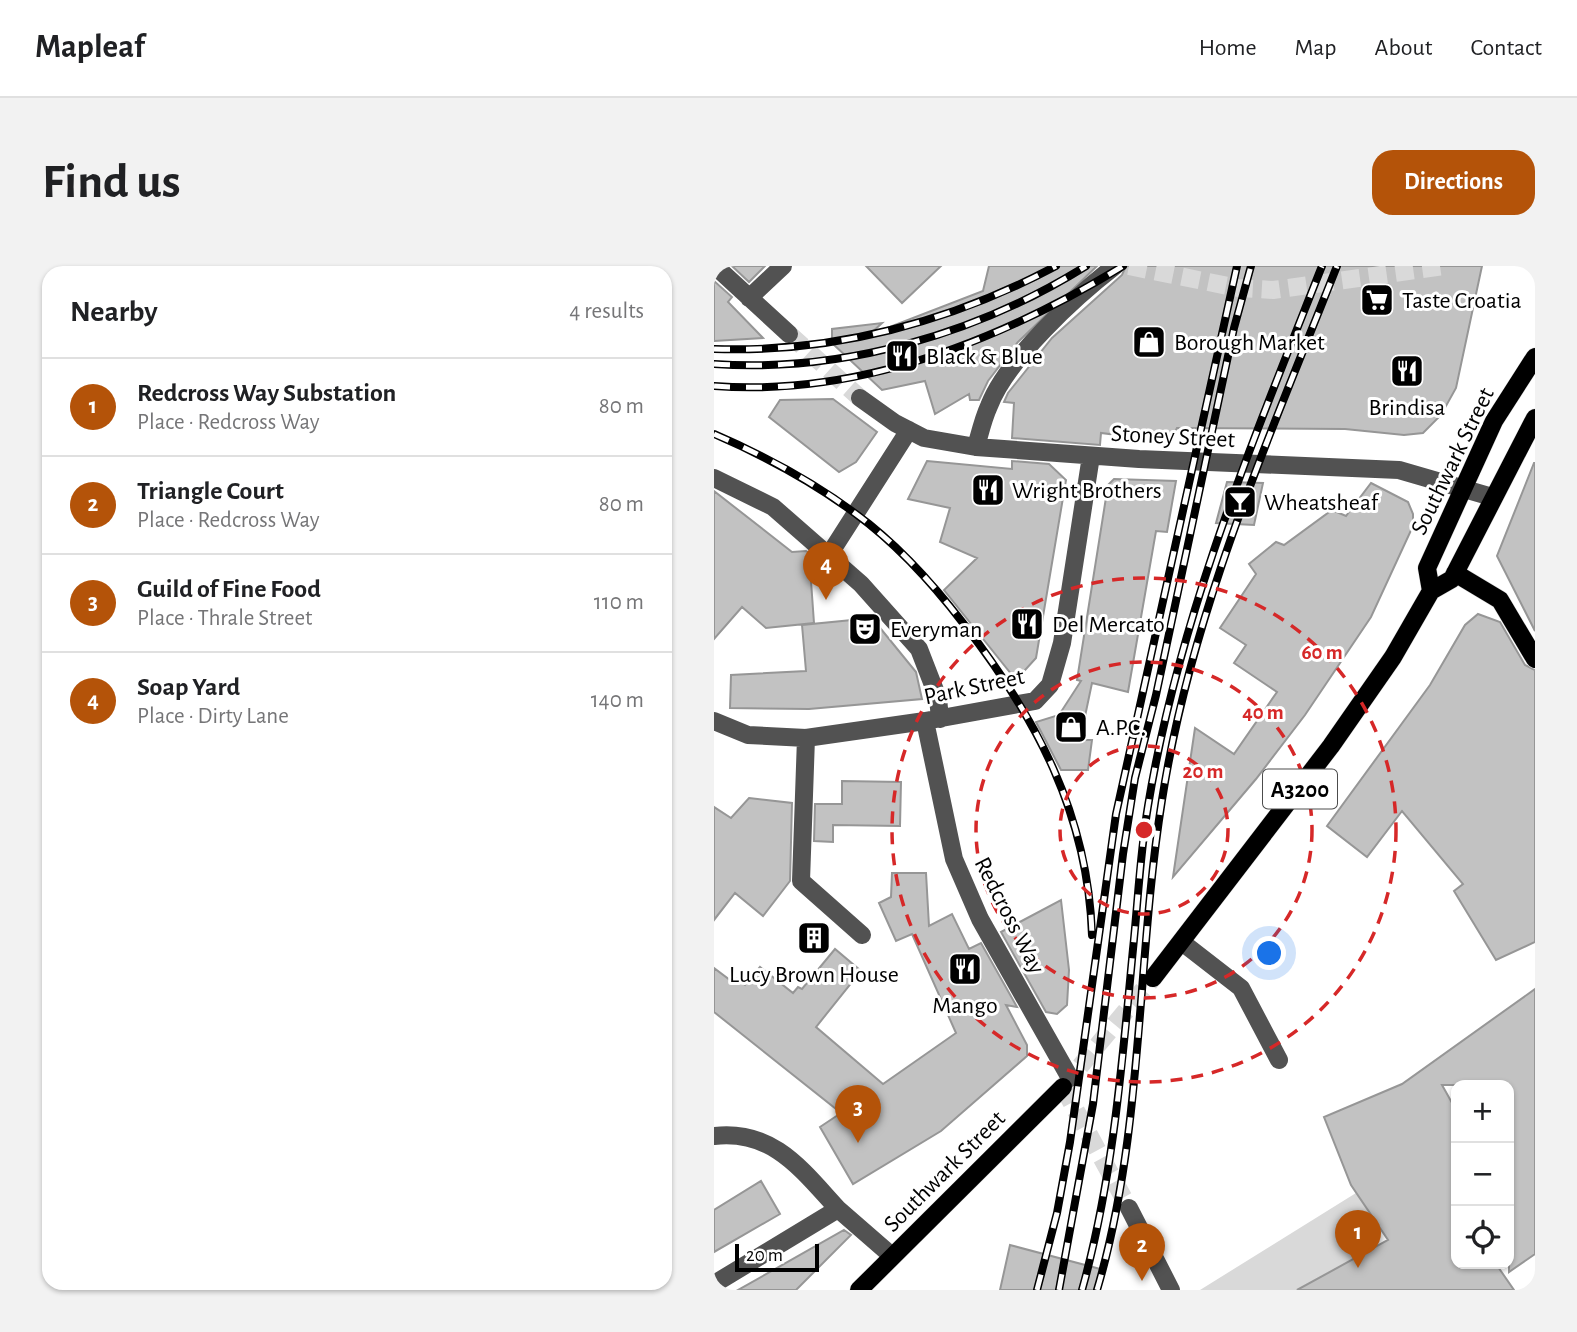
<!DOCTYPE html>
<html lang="en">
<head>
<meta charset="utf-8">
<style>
	body { margin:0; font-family:"Alegreya Sans",sans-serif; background:#f2f2f2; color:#202124 }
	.controls { position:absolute; right:21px; bottom:21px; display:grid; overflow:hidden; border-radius:14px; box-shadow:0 2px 5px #0004 }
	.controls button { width:63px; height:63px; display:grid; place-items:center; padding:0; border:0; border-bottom:2px solid #e0e0e0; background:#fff; color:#202124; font:35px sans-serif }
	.scale { position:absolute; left:21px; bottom:18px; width:84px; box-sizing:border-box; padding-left:7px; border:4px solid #000; border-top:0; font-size:19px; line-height:24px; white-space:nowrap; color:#000; -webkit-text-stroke:5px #fff; paint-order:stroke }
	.you { position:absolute; left:556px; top:688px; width:24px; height:24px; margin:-18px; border:5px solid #fff; border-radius:50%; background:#1a73e8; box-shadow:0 0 0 10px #1a73e833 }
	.badge { display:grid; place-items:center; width:46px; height:46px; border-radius:50%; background:#b45309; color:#fff; font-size:23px; font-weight:700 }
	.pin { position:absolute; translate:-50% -58px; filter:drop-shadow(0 2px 4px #0008) }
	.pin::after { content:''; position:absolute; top:37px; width:24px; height:21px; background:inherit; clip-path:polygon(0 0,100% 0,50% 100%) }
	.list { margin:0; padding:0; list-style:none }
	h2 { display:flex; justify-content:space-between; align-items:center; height:91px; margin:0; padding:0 28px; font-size:30px }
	h2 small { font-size:23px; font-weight:400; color:#757577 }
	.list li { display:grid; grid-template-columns:46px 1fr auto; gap:21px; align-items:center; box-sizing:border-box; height:98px; padding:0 28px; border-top:2px solid #e0e0e0 }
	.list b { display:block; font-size:26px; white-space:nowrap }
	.list p { margin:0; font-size:23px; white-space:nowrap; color:#757577 }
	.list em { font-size:23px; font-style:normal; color:#757577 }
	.icon { flex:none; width:38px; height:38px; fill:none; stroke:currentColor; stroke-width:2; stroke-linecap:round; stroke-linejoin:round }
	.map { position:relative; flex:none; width:821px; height:1024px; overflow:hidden; border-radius:21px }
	header { display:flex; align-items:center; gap:42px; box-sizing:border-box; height:98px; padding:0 35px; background:#fff; border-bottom:2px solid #e0e0e0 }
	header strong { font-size:33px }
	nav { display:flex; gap:38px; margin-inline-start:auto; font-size:24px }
	.intro { display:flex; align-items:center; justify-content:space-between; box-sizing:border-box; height:168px; padding:0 42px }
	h1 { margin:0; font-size:49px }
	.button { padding:18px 32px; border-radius:21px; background:#b45309; color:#fff; font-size:24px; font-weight:700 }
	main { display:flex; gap:42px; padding:0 42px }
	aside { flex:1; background:#fff; border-radius:21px; box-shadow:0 2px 5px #0004 }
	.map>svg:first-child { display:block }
	.green { fill:#d9d9d9 }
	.building { fill:#c2c2c2; stroke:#969696; stroke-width:2 }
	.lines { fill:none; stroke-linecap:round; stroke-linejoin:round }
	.minor-tunnel { stroke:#d9d9d9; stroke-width:18; stroke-dasharray:18 9; stroke-linecap:butt }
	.major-tunnel { stroke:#d9d9d9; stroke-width:18; stroke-dasharray:18 9; stroke-linecap:butt }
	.major-casing { stroke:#dbdbdb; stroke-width:19 }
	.minor { stroke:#525252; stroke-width:18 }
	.major { stroke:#000; stroke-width:18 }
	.rail-casing { stroke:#000; stroke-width:8 }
	.rail { stroke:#fff; stroke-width:5; stroke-dasharray:16; stroke-linecap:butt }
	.ring { fill:none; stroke:#d62828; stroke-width:3.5; stroke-dasharray:12 9 }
	.labels { text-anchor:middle; stroke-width:6; stroke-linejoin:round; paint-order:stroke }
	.shield { fill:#fff; stroke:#4c4c4c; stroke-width:2 }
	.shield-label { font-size:23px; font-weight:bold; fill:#000 }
	.poi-label { font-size:24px; fill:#000; stroke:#fff; text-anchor:start }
	.street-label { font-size:24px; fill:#000; stroke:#fff }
	.centre { fill:#d62828; stroke:#fff; stroke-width:3.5 }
	.ring-label { font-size:21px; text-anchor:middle; font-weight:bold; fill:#d62828; stroke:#fff; stroke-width:6; stroke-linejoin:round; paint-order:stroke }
</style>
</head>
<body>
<header>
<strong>Mapleaf</strong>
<nav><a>Home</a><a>Map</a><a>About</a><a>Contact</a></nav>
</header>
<div class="intro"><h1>Find us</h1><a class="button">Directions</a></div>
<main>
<aside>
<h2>Nearby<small>4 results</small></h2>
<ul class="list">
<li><span class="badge">1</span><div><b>Redcross Way Substation</b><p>Place · Redcross Way</p></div><em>80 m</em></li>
<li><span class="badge">2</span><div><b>Triangle Court</b><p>Place · Redcross Way</p></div><em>80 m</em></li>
<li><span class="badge">3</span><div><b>Guild of Fine Food</b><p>Place · Thrale Street</p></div><em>110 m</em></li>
<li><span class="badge">4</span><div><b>Soap Yard</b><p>Place · Dirty Lane</p></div><em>140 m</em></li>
</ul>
</aside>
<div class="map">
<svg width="821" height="1024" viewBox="0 0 821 1024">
	<rect width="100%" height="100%" fill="#fff"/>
	<!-- green -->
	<path class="green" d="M 642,927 L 666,964 L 656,984 L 589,1020 L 591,1024 L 486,1024 Z"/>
	<!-- building -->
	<path class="building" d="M 18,0 L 51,0 L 35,16 Z
		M 152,0 L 227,0 L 188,37 Z
		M 275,0 L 383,0 L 304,76 L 274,115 L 265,134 L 256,134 L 255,128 L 221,148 L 211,115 L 168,124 L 118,77 L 118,63 L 168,57 L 155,69 L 269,25 Z
		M 412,0 L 768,0 L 742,122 L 727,149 L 709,167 L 690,169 L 631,163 L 463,162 L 456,176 L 387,167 L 386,179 L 298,172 L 300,137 L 290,136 L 294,127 L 338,72 L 408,9 Z
		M 0,15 L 18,31 L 14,36 L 49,72 L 0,75 Z
		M 119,133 L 163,166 L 142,196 L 125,206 L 55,151 L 66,134 Z
		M 213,195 L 298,203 L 298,195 L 335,198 L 352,214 L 322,392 L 302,414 L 230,324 L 263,292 L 226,276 L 236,242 L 194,233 Z
		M 820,197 L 821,197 L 821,365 L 783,290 Z
		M 400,213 L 462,215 L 453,266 L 442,265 L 414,426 L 378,417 L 366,474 L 378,474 L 374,504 L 347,504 L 322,456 L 345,449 L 367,415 L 363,414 L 394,219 Z
		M 513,216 L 549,217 L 540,259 L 502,257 Z
		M 657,217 L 694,236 L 699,248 L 699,260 L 657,351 L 591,449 L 542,513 L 459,611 L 481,462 L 520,488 L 563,426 L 520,397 L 532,379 L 506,362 L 542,308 L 535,298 L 562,276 L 570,279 L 618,244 L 632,250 Z
		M 0,225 L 78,286 L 92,285 L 95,287 L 100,357 L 52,362 L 28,341 L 0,373 Z
		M 764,348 L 786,356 L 811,399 L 821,404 L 821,676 L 782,694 L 740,625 L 749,618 L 688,545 L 653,591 L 613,560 L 716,419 L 751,359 Z
		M 158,352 L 202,406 L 208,433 L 95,443 L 16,442 L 17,409 L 92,405 L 88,359 Z
		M 128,515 L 187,516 L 186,560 L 119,559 L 119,576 L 100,575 L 101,538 L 128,538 Z
		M 35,532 L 78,537 L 76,615 L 49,650 L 21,627 L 0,654 L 0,541 L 17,552 Z
		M 178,607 L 212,607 L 215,660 L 238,648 L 255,683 L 267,677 L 303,741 L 292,739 L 313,779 L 313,790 L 227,865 L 139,918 L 106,861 L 127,847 L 0,746 L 0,702 L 20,717 L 23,713 L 31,719 L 46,701 L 79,727 L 84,721 L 88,723 L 121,683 L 147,705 L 102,761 L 169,818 L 242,767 L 198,668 L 182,675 L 165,637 L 177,631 Z
		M 347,634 L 355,704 L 353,739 L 343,748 L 332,746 L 287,666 Z
		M 821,723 L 821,988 L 795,1006 L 795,819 L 728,819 L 742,844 L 742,998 L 782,998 L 800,1024 L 583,1024 L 674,974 L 637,919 L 610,851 L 688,818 Z
		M 47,915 L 66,948 L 0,986 L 0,944 Z
		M 130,964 L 137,969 L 82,1024 L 24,1024 Z
		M 296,979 L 390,1004 L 384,1024 L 286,1024 Z"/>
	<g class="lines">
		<!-- minor-tunnel -->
		<path class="minor-tunnel" d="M 415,0 L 524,22 L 559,24 L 731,0
			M 75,68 L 146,132
			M 349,821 L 415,942"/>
		<!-- major-tunnel -->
		<path class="major-tunnel" d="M 349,821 L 439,712"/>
		<defs>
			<path id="major" d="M 741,307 L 786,334 L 821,393
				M 717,325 L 713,302 L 780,155 L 821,91
				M 439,712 L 617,480 L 679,391 L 717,325 L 738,313 L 821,152
				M 145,1024 L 349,821"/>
		</defs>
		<!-- major casing -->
		<use href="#major" class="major-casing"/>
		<!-- minor -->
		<path class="minor" d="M 1,0 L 75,68
			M 35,32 L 69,0
			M 146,132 L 181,157 L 210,172 L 262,181 L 425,193 L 685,204 L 778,231
			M 262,181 C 266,167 269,153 275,140 C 293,93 361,31 401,0
			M 0,212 L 59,241 L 147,318 L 205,383 L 224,432 L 226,453
			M 115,289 L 195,164
			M 0,455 L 34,469 L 92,472 L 211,455 L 321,435 L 336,419 L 348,377 L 377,190
			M 211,455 L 240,593 L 266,653 L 356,812
			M 92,472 L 87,615 L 148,669
			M 469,677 L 527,722 L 565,794
			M 0,870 C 59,863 88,904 124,943
			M 415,942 L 457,1024
			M 0,1018 L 124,943 L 178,990"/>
		<!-- major -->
		<use href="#major" class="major"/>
		<defs>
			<path id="rail" d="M 0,83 C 120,87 237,56 342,0
				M 0,98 C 129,107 263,68 372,0
				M 0,120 C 146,131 287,74 409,0
				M 0,168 C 51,190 98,215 142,248 C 183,278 219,318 249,357 C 322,451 374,548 378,669
				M 323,1024 L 343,947 L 356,876 L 402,548 L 523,0
				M 345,1024 L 379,838 L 409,588 L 421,512 L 442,429 L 520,62 L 537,0
				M 368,1024 C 399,913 408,798 419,683 C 424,635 426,588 434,540 C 465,351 538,177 608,0
				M 383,1024 C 430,865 422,697 448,534 C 477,347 554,175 623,0"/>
		</defs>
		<!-- rail casing -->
		<use href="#rail" class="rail-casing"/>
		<!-- rail -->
		<use href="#rail" class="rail"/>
	</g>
	<!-- distance rings -->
	<g class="ring">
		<circle cx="430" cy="564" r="84"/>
		<circle cx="430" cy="564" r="168"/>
		<circle cx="430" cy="564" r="252"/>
	</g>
	<!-- icons -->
	<defs>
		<symbol id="supermarket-square" viewBox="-11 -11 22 22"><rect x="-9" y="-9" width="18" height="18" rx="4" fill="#000" stroke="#fff"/><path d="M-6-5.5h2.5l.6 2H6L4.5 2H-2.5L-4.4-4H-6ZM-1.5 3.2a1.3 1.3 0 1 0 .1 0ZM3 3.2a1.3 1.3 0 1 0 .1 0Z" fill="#fff"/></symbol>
		<symbol id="shop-square" viewBox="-11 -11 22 22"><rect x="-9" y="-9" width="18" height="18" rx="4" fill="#000" stroke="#fff"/><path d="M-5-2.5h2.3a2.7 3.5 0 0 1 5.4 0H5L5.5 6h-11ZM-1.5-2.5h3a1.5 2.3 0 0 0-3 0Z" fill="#fff"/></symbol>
		<symbol id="restaurant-square" viewBox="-11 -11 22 22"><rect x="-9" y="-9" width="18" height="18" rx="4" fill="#000" stroke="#fff"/><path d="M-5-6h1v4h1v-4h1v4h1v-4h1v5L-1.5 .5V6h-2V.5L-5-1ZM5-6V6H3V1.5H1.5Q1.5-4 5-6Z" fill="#fff"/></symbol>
		<symbol id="bar-square" viewBox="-11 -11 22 22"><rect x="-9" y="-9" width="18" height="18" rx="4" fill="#000" stroke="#fff"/><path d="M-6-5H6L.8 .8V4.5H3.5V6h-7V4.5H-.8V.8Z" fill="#fff"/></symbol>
		<symbol id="theatre-square" viewBox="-11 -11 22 22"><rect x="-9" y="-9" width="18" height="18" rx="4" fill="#000" stroke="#fff"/><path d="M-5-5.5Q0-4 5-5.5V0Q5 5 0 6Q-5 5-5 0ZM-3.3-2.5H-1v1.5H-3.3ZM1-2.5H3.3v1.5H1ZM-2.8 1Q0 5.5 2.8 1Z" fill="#fff"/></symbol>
		<symbol id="building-square" viewBox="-11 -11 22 22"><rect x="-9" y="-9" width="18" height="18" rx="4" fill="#000" stroke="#fff"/><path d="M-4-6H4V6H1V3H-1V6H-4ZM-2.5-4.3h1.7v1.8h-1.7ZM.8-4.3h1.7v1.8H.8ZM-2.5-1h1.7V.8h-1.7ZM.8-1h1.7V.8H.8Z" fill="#fff"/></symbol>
	</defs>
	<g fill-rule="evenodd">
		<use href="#supermarket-square" x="644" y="15" width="38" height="38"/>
		<use href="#shop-square" x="416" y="57" width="38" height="38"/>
		<use href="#restaurant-square" x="169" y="71" width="38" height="38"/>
		<use href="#restaurant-square" x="674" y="86" width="38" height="38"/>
		<use href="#restaurant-square" x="255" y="205" width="38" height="38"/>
		<use href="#bar-square" x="507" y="217" width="38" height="38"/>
		<use href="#restaurant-square" x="294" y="339" width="38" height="38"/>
		<use href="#theatre-square" x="132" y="344" width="38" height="38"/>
		<use href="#shop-square" x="338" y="442" width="38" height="38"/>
		<use href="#building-square" x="81" y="653" width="38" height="38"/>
		<use href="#restaurant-square" x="232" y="684" width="38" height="38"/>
	</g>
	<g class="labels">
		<!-- shield labels -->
		<rect class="shield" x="549" y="503.5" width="74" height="39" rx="5"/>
		<g class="shield-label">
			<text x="586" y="531">A3200</text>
		</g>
		<!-- poi labels -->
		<g class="poi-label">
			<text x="688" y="42">Taste Croatia</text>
			<text x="460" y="84">Borough Market</text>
			<text x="212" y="98">Black &amp; Blue</text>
			<text x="693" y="149" text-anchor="middle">Brindisa</text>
			<text x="298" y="232">Wright Brothers</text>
			<text x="550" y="244">Wheatsheaf</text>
			<text x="338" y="366">Del Mercato</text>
			<text x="176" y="371">Everyman</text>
			<text x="382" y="469">A.P.C.</text>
			<text x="100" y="716" text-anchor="middle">Lucy Brown House</text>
			<text x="251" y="747" text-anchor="middle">Mango</text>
		</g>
		<!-- street labels -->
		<g class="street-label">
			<text transform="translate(459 170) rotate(3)" y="8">Stoney Street</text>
			<text transform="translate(738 195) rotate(-64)" y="8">Southwark Street</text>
			<text transform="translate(260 420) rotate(-12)" y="8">Park Street</text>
			<text transform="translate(296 649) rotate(63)" y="8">Redcross Way</text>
			<text transform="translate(230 905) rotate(-45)" y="8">Southwark Street</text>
		</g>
	</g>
	<circle cx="430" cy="564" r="10" class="centre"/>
	<g class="ring-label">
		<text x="608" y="393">60 m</text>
		<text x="549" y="453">40 m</text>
		<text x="489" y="512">20 m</text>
	</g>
</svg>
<div class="controls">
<button>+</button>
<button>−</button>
<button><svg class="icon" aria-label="locate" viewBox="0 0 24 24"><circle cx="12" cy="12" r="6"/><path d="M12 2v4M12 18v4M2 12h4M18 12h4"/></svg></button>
</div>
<div class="scale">20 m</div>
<div class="you"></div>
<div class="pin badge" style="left:644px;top:1002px">1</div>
<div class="pin badge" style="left:428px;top:1015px">2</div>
<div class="pin badge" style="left:144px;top:877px">3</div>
<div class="pin badge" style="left:112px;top:334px">4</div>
</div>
</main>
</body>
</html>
